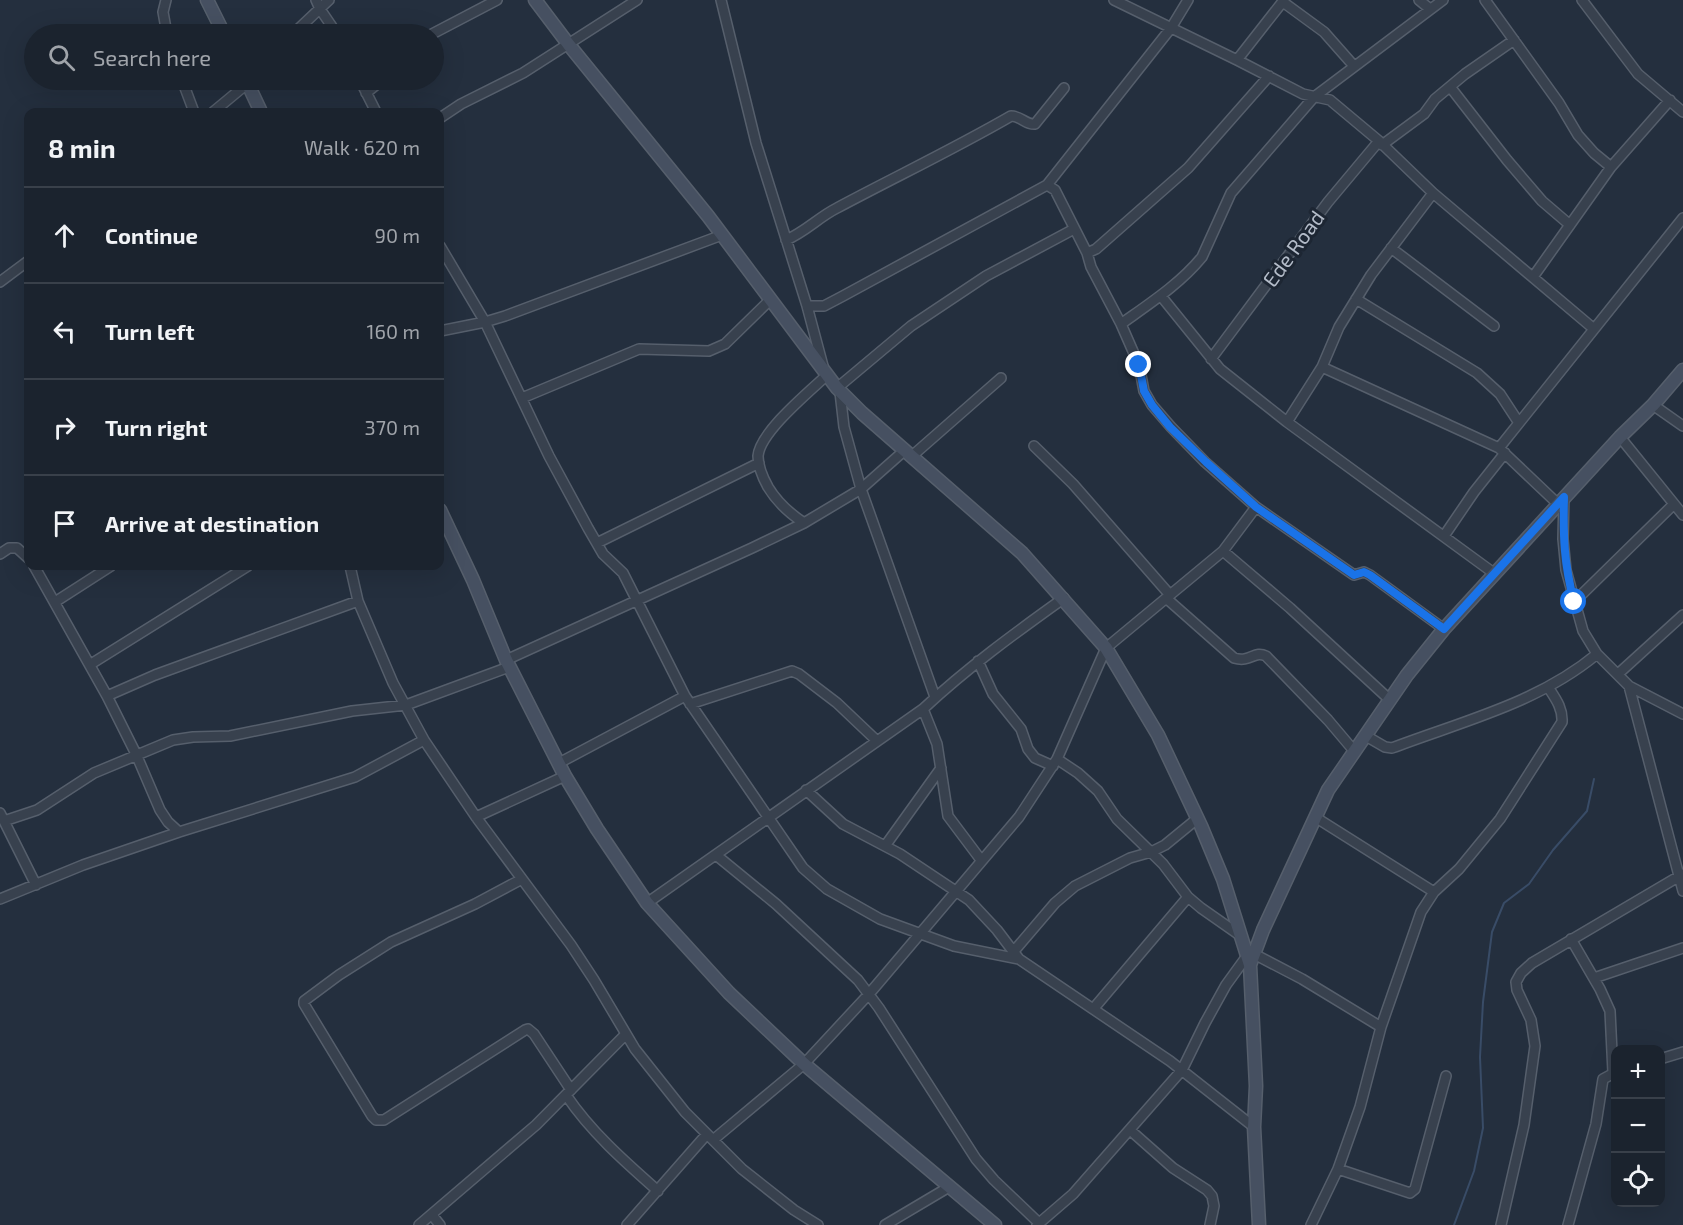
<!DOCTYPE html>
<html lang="en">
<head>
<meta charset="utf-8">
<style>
	body { margin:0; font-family:"Exo 2",sans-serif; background:#242b36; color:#f1f3f6 }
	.controls { position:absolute; right:18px; bottom:18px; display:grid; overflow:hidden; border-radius:12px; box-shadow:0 6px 24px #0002 }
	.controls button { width:54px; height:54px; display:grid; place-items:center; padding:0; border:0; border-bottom:2px solid #39404a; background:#1b232e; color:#f1f3f6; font:30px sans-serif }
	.stop { position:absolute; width:18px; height:18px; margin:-14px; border:4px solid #1a73e8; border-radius:50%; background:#fff }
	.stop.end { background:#1a73e8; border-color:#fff; box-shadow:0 2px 6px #0008 }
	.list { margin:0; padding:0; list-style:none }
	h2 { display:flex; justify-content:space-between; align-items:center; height:78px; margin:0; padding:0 24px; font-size:26px }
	h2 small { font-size:20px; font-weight:400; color:#a0a4aa }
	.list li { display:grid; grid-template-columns:39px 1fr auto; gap:18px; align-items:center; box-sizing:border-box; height:96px; padding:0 24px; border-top:2px solid #39404a }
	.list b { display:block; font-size:22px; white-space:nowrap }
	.list em { font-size:20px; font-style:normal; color:#a0a4aa }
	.icon { flex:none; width:33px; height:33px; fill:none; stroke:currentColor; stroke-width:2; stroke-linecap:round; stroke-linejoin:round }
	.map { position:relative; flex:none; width:1683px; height:1225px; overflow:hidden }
	.search { position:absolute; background:#1b232e; box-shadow:0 6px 24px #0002; left:24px; top:24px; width:420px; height:66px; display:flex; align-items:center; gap:15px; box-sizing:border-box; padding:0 21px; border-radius:33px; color:#a0a4aa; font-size:22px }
	.panel { position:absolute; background:#1b232e; box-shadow:0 6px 24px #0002; left:24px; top:108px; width:420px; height:462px; border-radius:12px }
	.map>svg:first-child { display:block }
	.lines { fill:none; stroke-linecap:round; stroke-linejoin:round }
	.stream { stroke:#394c67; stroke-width:2 }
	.street-casing { stroke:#565f6c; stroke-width:12 }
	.secondary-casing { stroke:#565f6c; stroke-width:15 }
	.street { stroke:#38414e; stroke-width:9 }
	.secondary { stroke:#465061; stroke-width:12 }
	.route { stroke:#1a73e8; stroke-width:8 }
	.labels { text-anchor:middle; stroke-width:6; stroke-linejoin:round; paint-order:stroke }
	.street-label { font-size:21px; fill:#b4bcc9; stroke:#1d2633 }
</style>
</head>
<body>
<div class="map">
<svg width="1683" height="1225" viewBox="0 0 1683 1225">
	<rect width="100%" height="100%" fill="#242f3e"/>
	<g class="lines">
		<!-- stream -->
		<path class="stream" d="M 1454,1225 L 1474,1171 L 1483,1128 L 1480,1057 L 1483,1002 L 1492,932 L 1504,903 L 1529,884 L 1553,850 L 1587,811 L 1594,779"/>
		<defs>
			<path id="street" d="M 166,0 L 163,12 L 167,34
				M 316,0 L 320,9 L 337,34
				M 721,0 L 756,143 L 807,306 L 823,366
				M 1114,0 L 1237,60 L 1303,94 L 1330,100 L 1379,141 L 1433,193 L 1594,329
				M 1419,0 L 1430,9
				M 1485,0 L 1559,103 L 1578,135 L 1594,153 L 1611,167
				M 1582,0 L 1638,74 L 1683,112
				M 1283,2 L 1324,32 L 1354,66
				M 293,34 L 329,0
				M 432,34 L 497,0
				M 1237,60 L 1284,0
				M 182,80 L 194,112
				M 360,80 L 376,112
				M 1451,88 L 1507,160 L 1542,201 L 1570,225
				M 366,93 L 382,80
				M 213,112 L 248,83
				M 440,118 L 461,104 L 523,73 L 637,0
				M 1382,145 L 1424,114 L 1435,99 L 1465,74 L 1514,40
				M 1047,185 L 1055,190 L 1087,253 L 1091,267 L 1121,324 L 1139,365 L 1144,391 L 1152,405 L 1171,427 L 1205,462 L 1256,507 L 1354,575 L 1364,572 L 1370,575 L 1444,629
				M 786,240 C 805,232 819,217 837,208 C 895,177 954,149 1011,116 C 1021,116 1026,125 1035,124 L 1064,88
				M 440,246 L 485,322 L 549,456 L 588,528 L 603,554 L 623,573 L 685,696 L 803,868 L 827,889 L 880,919 L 954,946 L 1019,959 L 1170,1061 L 1254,1127
				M 1391,248 L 1494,326
				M 1087,253 L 1096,249 L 1188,168 L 1269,76
				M 1533,277 L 1611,167 L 1670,100
				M 0,282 L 28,261
				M 1161,296 L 1220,369 L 1287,422 L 1495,574
				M 1356,299 L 1477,373 L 1500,394 L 1519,423
				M 807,306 L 824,306 L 843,296 L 1047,185 L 1171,28 L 1188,0
				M 1121,324 C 1149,304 1180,284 1202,257 L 1231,193 L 1314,97 L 1443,0
				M 440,331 L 485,322 L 505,316 L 722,235
				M 1211,359 L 1328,202 L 1379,141
				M 1322,367 L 1499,448 L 1558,504
				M 837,388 L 911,326 L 986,276 L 1074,229
				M 840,392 L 844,427 L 861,489 L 935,697
				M 522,398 L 639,349 L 709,351 L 725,344 L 770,300
				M 1653,405 L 1683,426
				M 1287,422 L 1322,367 L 1339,327 L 1371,275 L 1433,193
				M 1620,437 L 1683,515
				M 1034,446 L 1073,484 L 1170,595
				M 1499,448 L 1683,218
				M 912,456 L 1001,378
				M 1564,497 L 1563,539 L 1566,570 L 1583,631 L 1597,654 L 1629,686 L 1683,714
				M 804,523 C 789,513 777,502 768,487 C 763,478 758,466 758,456 C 760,432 809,392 827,375
				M 1444,536 L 1474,492 L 1505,453
				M 597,543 L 759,463
				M 1223,551 L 1290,608 L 1390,700
				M 0,554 L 9,548 L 17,548 L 28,558
				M 34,566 L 107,696 L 136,754 L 160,810 L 168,822 L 179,832
				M 350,566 L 358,601 L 393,683 L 424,740 L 476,817 L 571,945 L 594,980 L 635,1049 L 685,1112 L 742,1169 L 794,1210 L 818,1225
				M 1166,598 L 1234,658 C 1251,663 1254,650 1266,656 L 1328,720 L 1355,752
				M 55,602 L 111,566
				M 1574,602 L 1674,504
				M 506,660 L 752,548 L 804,523 L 861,489 L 905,450
				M 978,661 L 993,694 L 1021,729 L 1028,749 L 1035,758 L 1053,766
				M 91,664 L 248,566
				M 1618,674 L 1683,615
				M 1629,686 L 1683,891
				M 107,696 L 155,675 L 358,601
				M 690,704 L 792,671 L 799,674 L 837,703 L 876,740
				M 923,709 L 937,744 L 948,816 L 981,860
				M 1366,736 L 1385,747 L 1392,748 C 1463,721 1538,703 1597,654
				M 1057,759 L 1078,773 L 1098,791 L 1117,819 L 1163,864 L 1188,897 L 1201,908 L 1241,936
				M 559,763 L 685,696
				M 806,790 L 843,824 L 900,854 L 969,900 L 997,930 L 1019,959
				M 0,813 L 36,885
				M 476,817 L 565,776
				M 1315,817 L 1434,892
				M 4,821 L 37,810 L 94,773 L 173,740 L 193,737 L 230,736 L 352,711 L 406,705 L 509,667
				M 885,846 L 941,768
				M 716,855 L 776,904 L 858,980 L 879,1008 L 976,1159 L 994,1180 L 1039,1223
				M 522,879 L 475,904 L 391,942 L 339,975 L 304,1001 L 304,1004 L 372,1116 L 376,1120 L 384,1120 L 525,1030 L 528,1029 L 534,1034 L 571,1090
				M 0,899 L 83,865 L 179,832 L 355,777 L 424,740
				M 647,903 L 923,709 C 967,668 1015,633 1064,598
				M 1571,939 L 1600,989 L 1610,1011 L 1613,1073
				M 1014,951 L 1055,903 L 1075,886 L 1130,858 L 1151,852 L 1165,845 L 1198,818
				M 1254,954 L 1302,979 L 1381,1027
				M 1594,978 L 1683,948
				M 1094,1008 L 1188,897
				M 1660,1059 L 1683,1052
				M 566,1095 C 591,1132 624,1161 658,1191
				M 1130,1130 L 1173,1168 L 1207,1190 L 1212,1196 L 1214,1206 L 1210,1225
				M 713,1140 L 804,1064 L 869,994 L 1019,817 L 1057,759 L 1106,648 L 1223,551 L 1256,507
				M 1338,1169 L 1410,1193 L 1415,1189 L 1446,1076
				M 432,1215 L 440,1225
				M 419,1225 L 536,1125 L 626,1034
				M 627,1225 L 707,1134
				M 885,1225 L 949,1187
				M 1037,1225 L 1073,1194 L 1182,1070 L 1205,1023 L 1226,985 L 1247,956
				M 1311,1225 L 1338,1169 L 1360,1107 L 1381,1027 L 1421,912 L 1434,892 L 1459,869 L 1500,819 L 1562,722 C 1563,708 1555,698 1548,687
				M 1501,1225 L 1524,1125 L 1535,1046 L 1531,1020 L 1517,990 L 1516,982 L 1521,973 L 1532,963 L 1683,874
				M 1568,1225 L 1596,1124 L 1603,1079 L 1616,1072"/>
			<path id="secondary" d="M 207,0 L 224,34
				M 535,0 L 569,45 L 708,216 L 837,388 L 862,413 L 1022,553 L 1106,648 L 1158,735 L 1201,826 L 1223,879 L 1250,965 L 1256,1086 L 1254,1127 L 1259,1225
				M 246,80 L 261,112
				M 440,510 L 473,580 L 506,660 L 565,776 L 597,829 L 647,903 L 729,993 L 804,1064 L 995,1225
				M 1250,965 L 1263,930 L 1328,790 L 1407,675 L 1444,629 L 1620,437 L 1653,405 L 1683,370"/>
		</defs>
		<!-- street casing -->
		<use href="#street" class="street-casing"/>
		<!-- secondary casing -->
		<use href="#secondary" class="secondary-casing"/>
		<!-- street -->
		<use href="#street" class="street"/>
		<!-- secondary -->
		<use href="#secondary" class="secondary"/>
	</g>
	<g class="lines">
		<!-- route -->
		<path class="route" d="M 1139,365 L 1144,391 L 1152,405 L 1170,427 L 1206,462 L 1256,507 L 1354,575 L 1364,572 L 1370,575 L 1444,629 L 1564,497 C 1563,537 1564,563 1574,602"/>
	</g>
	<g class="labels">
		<!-- street labels -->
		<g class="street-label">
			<text transform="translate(1294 249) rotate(-54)" y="7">Ede Road</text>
		</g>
	</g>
</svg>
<div class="controls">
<button>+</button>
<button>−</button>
<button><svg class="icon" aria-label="locate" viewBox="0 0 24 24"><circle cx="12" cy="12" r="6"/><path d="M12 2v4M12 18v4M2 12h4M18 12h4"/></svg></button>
</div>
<div class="stop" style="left:1574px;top:602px"></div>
<div class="stop end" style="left:1139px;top:365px"></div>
<div class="search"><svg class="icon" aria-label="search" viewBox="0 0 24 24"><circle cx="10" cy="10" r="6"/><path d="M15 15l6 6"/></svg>Search here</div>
<section class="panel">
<h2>8 min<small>Walk · 620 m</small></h2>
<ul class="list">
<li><svg class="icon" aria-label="ahead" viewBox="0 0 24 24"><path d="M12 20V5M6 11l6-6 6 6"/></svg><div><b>Continue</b></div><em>90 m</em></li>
<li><svg class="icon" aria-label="left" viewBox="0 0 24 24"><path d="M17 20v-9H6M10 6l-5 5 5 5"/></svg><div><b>Turn left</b></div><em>160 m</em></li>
<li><svg class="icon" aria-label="right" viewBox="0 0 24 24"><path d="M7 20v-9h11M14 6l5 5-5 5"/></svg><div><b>Turn right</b></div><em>370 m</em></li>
<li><svg class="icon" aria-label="arrive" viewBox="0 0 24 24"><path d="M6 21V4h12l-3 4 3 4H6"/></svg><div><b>Arrive at destination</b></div></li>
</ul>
</section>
</div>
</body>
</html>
